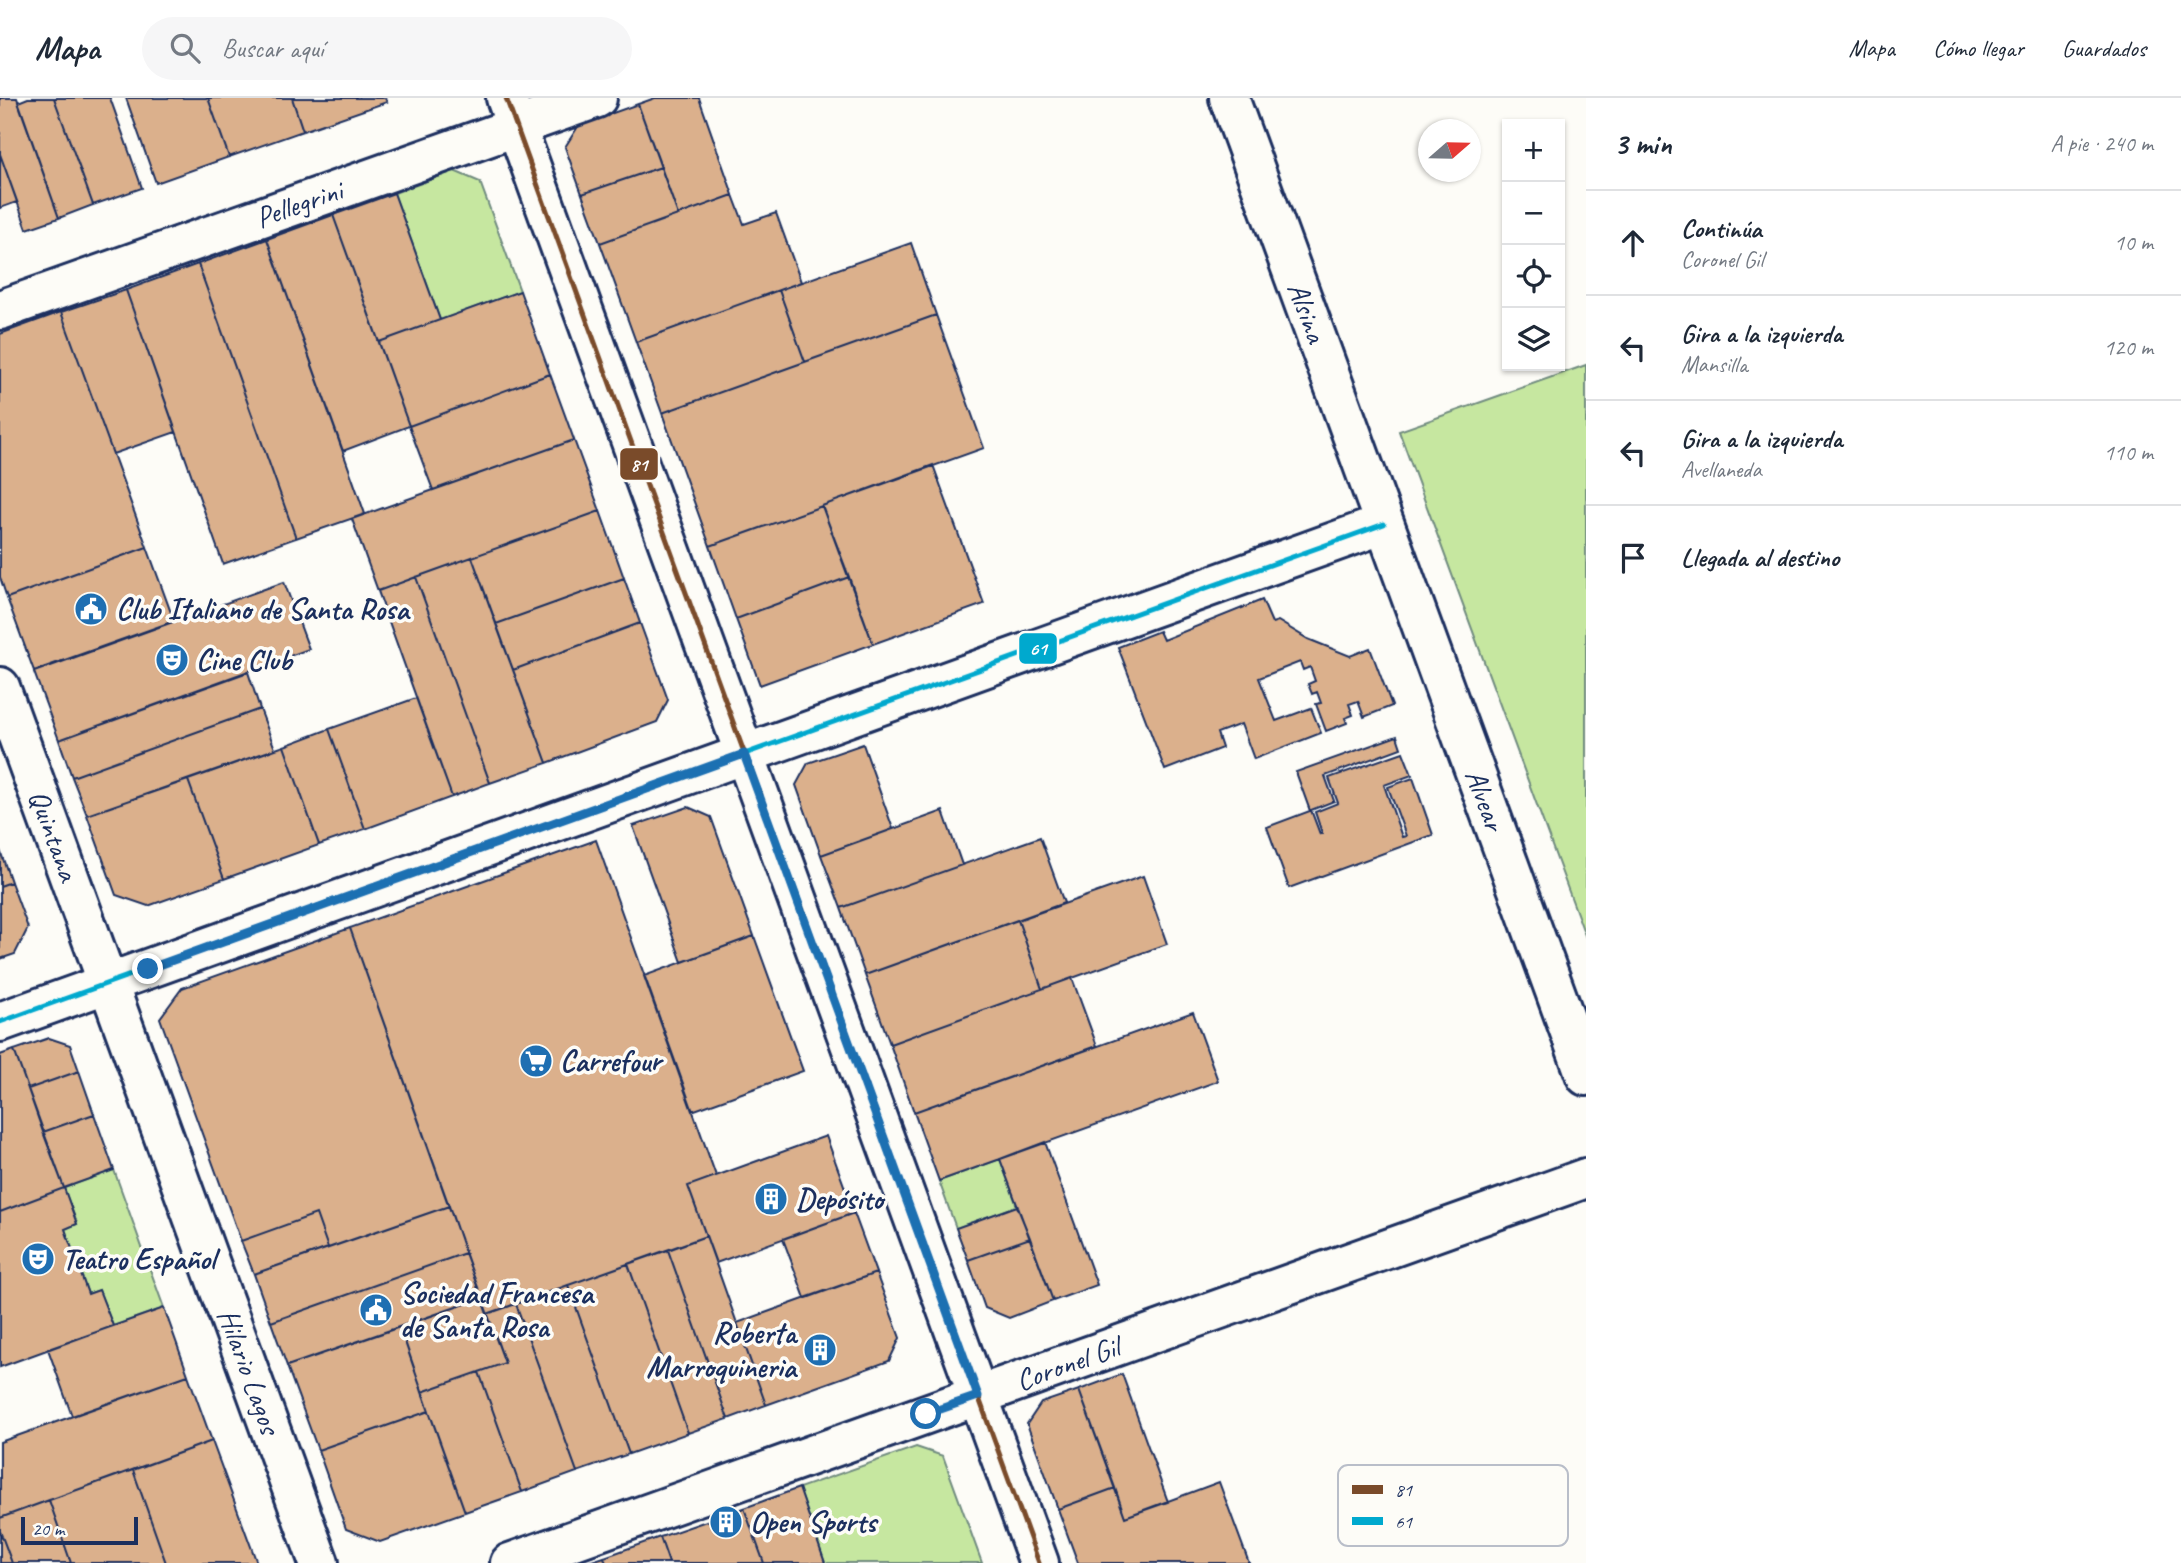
<!DOCTYPE html>
<html lang="es">
<head>
<meta charset="utf-8">
<style>
	body { margin:0; font-family:Caveat,sans-serif; background:#f6f6f7; color:#1f2937 }
	.controls { position:absolute; right:21px; top:21px; display:grid; overflow:hidden; border-radius:0px; box-shadow:0 2px 5px #0004 }
	.controls button { width:63px; height:63px; display:grid; place-items:center; padding:0; border:0; border-bottom:2px solid #e0e1e3; background:#fff; color:#1f2937; font:35px sans-serif }
	.compass { position:absolute; left:1418px; top:21px; width:63px; height:63px; border-radius:50%; background:#fff; box-shadow:0 2px 5px #0004; rotate:70deg }
	.scale { position:absolute; left:21px; bottom:18px; width:117px; box-sizing:border-box; padding-left:7px; border:4px solid #1b2f5e; border-top:0; font-size:19px; line-height:24px; white-space:nowrap; color:#1b2f5e; -webkit-text-stroke:5px #fdfcf7; paint-order:stroke }
	.stop { position:absolute; width:21px; height:21px; margin:-16px; border:5px solid #1f6fb2; border-radius:50%; background:#fff }
	.stop.end { background:#1f6fb2; border-color:#fff; box-shadow:0 2px 7px #0008 }
	.list { margin:0; padding:0; list-style:none }
	h2 { display:flex; justify-content:space-between; align-items:center; height:91px; margin:0; padding:0 28px; font-size:30px }
	h2 small { font-size:23px; font-weight:400; color:#747a83 }
	.list li { display:grid; grid-template-columns:46px 1fr auto; gap:21px; align-items:center; box-sizing:border-box; height:105px; padding:0 28px; border-top:2px solid #e0e1e3 }
	.list b { display:block; font-size:26px; white-space:nowrap }
	.list p { margin:0; font-size:23px; white-space:nowrap; color:#747a83 }
	.list em { font-size:23px; font-style:normal; color:#747a83 }
	.icon { flex:none; width:38px; height:38px; fill:none; stroke:currentColor; stroke-width:2; stroke-linecap:round; stroke-linejoin:round }
	.map { position:relative; flex:none; width:1586px; height:1465px; overflow:hidden }
	header { display:flex; align-items:center; gap:42px; box-sizing:border-box; height:98px; padding:0 35px; background:#fff; border-bottom:2px solid #e0e1e3 }
	header strong { font-size:33px }
	nav { display:flex; gap:38px; margin-inline-start:auto; font-size:24px }
	.search { width:490px; height:63px; background:#f6f6f7; display:flex; align-items:center; gap:18px; box-sizing:border-box; padding:0 24px; border-radius:38px; color:#747a83; font-size:26px }
	main { display:flex }
	aside { flex:1; background:#fff }
	.map>svg:first-child { display:block }
	.green { fill:#c6e7a0; stroke:#708b7f; stroke-width:2 }
	.building { fill:#dbb08c; stroke:#1b2f5e; stroke-width:2 }
	.lines { fill:none; stroke-linecap:round; stroke-linejoin:round }
	.minor-casing { stroke:#1b2f5e; stroke-width:44 }
	.minor { stroke:#fdfcf7; stroke-width:38 }
	.bus-1-casing { stroke:#fdfcf7; stroke-width:10 }
	.bus-2-casing { stroke:#fdfcf7; stroke-width:10 }
	.bus-1 { stroke:#7a4b2a; stroke-width:5 }
	.bus-2 { stroke:#00a9ce; stroke-width:5 }
	.route { stroke:#1f6fb2; stroke-width:9 }
	.labels { text-anchor:middle; stroke-width:7; stroke-linejoin:round; paint-order:stroke }
	.street-label { font-size:30px; fill:#1b2f5e; stroke:#fdfcf7 }
	.poi-label { font-size:30px; font-weight:bold; fill:#1b2f5e; stroke:#fdfcf7; text-anchor:start }
	.key { fill:#fdfcf7; stroke:#b9bec9; stroke-width:2 }
	.key-label { font-size:19px; fill:#1b2f5e }
	.line-badge { stroke:#fdfcf7; stroke-width:2.5 }
	.badge-label { font-size:19px; text-anchor:middle; font-weight:bold; fill:#fff }
</style>
</head>
<body>
<header>
<strong>Mapa</strong>
<div class="search"><svg class="icon" aria-label="search" viewBox="0 0 24 24"><circle cx="10" cy="10" r="6"/><path d="M15 15l6 6"/></svg>Buscar aquí</div>
<nav><a>Mapa</a><a>Cómo llegar</a><a>Guardados</a></nav>
</header>
<main>
<div class="map">
<svg width="1586" height="1465" viewBox="0 0 1586 1465">
	<rect width="100%" height="100%" fill="#fdfcf7"/>
	<filter id="ink" filterUnits="userSpaceOnUse"><feTurbulence type="fractalNoise" baseFrequency=".0143" numOctaves="2"/><feDisplacementMap in="SourceGraphic" scale="14" xChannelSelector="R" yChannelSelector="G"/><feConvolveMatrix kernelMatrix="1 2 1 2 8 2 1 2 1" color-interpolation-filters="sRGB"/></filter>
	<g filter="url(#ink)">
		<!-- green -->
		<path class="green" d="M 454,73 L 480,84 L 520,193 L 440,222 L 394,95 Z
			M 1586,267 L 1586,840 L 1399,333 Z
			M 1000,1061 L 1017,1108 L 956,1130 L 939,1083 Z
			M 114,1072 L 164,1210 L 113,1228 L 99,1192 L 88,1196 L 65,1131 L 77,1126 L 64,1090 Z
			M 916,1349 L 943,1358 L 982,1465 L 825,1465 L 799,1390 Z"/>
		<!-- building -->
		<path class="building" d="M 0,0 L 17,0 L 59,120 L 27,131 L 0,56 Z
			M 28,0 L 54,0 L 93,107 L 59,120 L 18,4 Z
			M 54,0 L 110,0 L 142,90 L 93,107 Z
			M 126,0 L 208,0 L 229,59 L 156,85 Z
			M 208,0 L 292,0 L 303,33 L 229,59 Z
			M 292,0 L 385,0 L 387,4 L 303,33 Z
			M 655,0 L 699,0 L 733,97 L 678,117 L 638,6 Z
			M 638,6 L 661,69 L 582,96 L 565,49 L 579,27 Z
			M 0,56 L 17,104 L 0,110 Z
			M 661,69 L 678,117 L 600,145 L 582,96 Z
			M 394,95 L 440,222 L 379,244 L 333,117 Z
			M 733,97 L 744,126 L 776,115 L 801,184 L 636,244 L 600,145 Z
			M 333,117 L 409,328 L 343,353 L 267,141 Z
			M 267,141 L 365,416 L 296,440 L 198,166 Z
			M 911,145 L 936,217 L 805,264 L 779,192 Z
			M 198,166 L 296,440 L 223,466 L 126,192 Z
			M 126,192 L 176,334 L 113,356 L 61,214 Z
			M 779,192 L 805,264 L 662,315 L 636,244 Z
			M 520,193 L 550,276 L 409,328 L 379,244 Z
			M 61,214 L 147,449 L 7,500 L 0,479 L 0,236 Z
			M 936,217 L 984,350 L 710,448 L 662,315 Z
			M 550,276 L 574,342 L 433,392 L 409,328 Z
			M 574,342 L 600,413 L 378,493 L 352,421 Z
			M 933,367 L 984,506 L 873,546 L 822,408 Z
			M 822,408 L 849,479 L 736,521 L 710,448 Z
			M 600,413 L 624,480 L 496,526 L 472,459 Z
			M 147,449 L 174,523 L 34,573 L 7,500 Z
			M 472,459 L 547,665 L 490,685 L 416,479 Z
			M 416,479 L 490,685 L 452,699 L 378,493 Z
			M 849,479 L 873,546 L 760,587 L 736,521 Z
			M 624,480 L 640,525 L 513,572 L 496,526 Z
			M 284,484 L 309,551 L 59,642 L 34,574 Z
			M 1262,502 L 1272,525 L 1278,523 L 1308,541 L 1350,558 L 1370,550 L 1392,608 L 1364,619 L 1358,603 L 1349,606 L 1353,617 L 1345,620 L 1347,625 L 1326,633 L 1316,606 L 1321,605 L 1317,594 L 1312,596 L 1308,586 L 1315,583 L 1310,569 L 1303,572 L 1300,564 L 1259,580 L 1276,623 L 1311,610 L 1321,635 L 1254,661 L 1241,626 L 1217,635 L 1222,650 L 1165,672 L 1118,549 L 1159,533 L 1163,542 Z
			M 640,525 L 668,602 L 657,624 L 547,665 L 513,572 Z
			M 248,574 L 260,611 L 72,679 L 59,642 Z
			M 416,600 L 452,699 L 365,731 L 329,631 Z
			M 260,611 L 275,651 L 87,717 L 72,679 Z
			M 329,631 L 365,731 L 319,747 L 284,648 Z
			M 1397,638 L 1401,650 L 1325,678 L 1334,703 L 1311,712 L 1320,736 L 1322,735 L 1315,714 L 1338,705 L 1329,680 L 1403,654 L 1412,677 L 1384,687 L 1402,739 L 1406,738 L 1388,689 L 1413,680 L 1433,737 L 1289,790 L 1267,729 L 1310,713 L 1296,674 Z
			M 863,646 L 893,731 L 821,757 L 796,687 L 808,665 Z
			M 284,648 L 319,747 L 224,781 L 188,682 Z
			M 188,682 L 224,781 L 148,808 L 116,797 L 87,717 Z
			M 688,709 L 711,719 L 754,838 L 682,864 L 633,728 Z
			M 943,713 L 962,767 L 841,810 L 821,757 Z
			M 1040,739 L 1064,805 L 865,877 L 841,810 Z
			M 596,742 L 716,1078 L 688,1088 L 706,1138 L 487,1216 L 350,830 Z
			M 0,752 L 11,784 L 0,788 Z
			M 1143,778 L 1167,846 L 1042,891 L 1018,822 Z
			M 11,784 L 28,830 L 15,856 L 0,861 L 0,788 Z
			M 1018,822 L 1042,891 L 890,946 L 865,877 Z
			M 350,830 L 449,1108 L 328,1150 L 316,1116 L 241,1143 L 160,920 L 182,890 Z
			M 754,838 L 803,973 L 692,1013 L 644,878 Z
			M 1072,880 L 1097,948 L 914,1014 L 890,946 Z
			M 1193,914 L 1218,983 L 939,1083 L 914,1014 Z
			M 49,940 L 70,947 L 79,973 L 28,991 L 14,952 Z
			M 14,952 L 64,1090 L 0,1114 L 0,957 Z
			M 79,973 L 94,1016 L 43,1034 L 28,991 Z
			M 94,1016 L 114,1072 L 64,1090 L 43,1034 Z
			M 826,1038 L 854,1115 L 716,1165 L 688,1088 Z
			M 1045,1044 L 1097,1187 L 1053,1203 L 1000,1061 Z
			M 64,1090 L 77,1126 L 65,1131 L 88,1196 L 99,1192 L 113,1228 L 0,1269 L 0,1114 Z
			M 449,1108 L 465,1155 L 271,1224 L 254,1176 Z
			M 1017,1108 L 1030,1140 L 968,1162 L 956,1130 Z
			M 854,1115 L 876,1175 L 805,1200 L 783,1141 Z
			M 316,1116 L 328,1150 L 254,1176 L 241,1143 Z
			M 706,1138 L 766,1307 L 728,1321 L 668,1152 Z
			M 1030,1140 L 1053,1203 L 1009,1220 L 985,1210 L 968,1162 Z
			M 668,1152 L 728,1321 L 688,1335 L 628,1166 Z
			M 465,1155 L 482,1200 L 287,1268 L 271,1224 Z
			M 628,1166 L 688,1335 L 629,1356 L 568,1187 Z
			M 876,1175 L 900,1240 L 889,1263 L 766,1307 L 737,1225 Z
			M 568,1187 L 629,1356 L 577,1374 L 516,1206 Z
			M 482,1200 L 505,1265 L 422,1294 L 400,1229 Z
			M 516,1206 L 577,1374 L 522,1394 L 479,1274 L 505,1265 L 487,1216 Z
			M 164,1210 L 188,1277 L 72,1318 L 48,1251 Z
			M 400,1229 L 429,1313 L 318,1352 L 287,1268 Z
			M 479,1274 L 522,1394 L 465,1414 L 422,1294 Z
			M 1122,1276 L 1168,1404 L 1125,1419 L 1079,1292 Z
			M 188,1277 L 212,1343 L 0,1420 L 0,1344 Z
			M 1079,1292 L 1115,1390 L 1058,1411 L 1027,1326 L 1041,1305 Z
			M 429,1313 L 465,1414 L 380,1444 L 346,1431 L 318,1352 Z
			M 212,1343 L 257,1465 L 166,1465 L 133,1372 Z
			M 133,1372 L 166,1465 L 71,1465 L 49,1402 Z
			M 1219,1384 L 1249,1465 L 1078,1465 L 1058,1411 L 1115,1390 L 1125,1419 Z
			M 799,1390 L 825,1465 L 764,1465 L 744,1410 Z
			M 49,1402 L 71,1465 L 12,1465 L 0,1433 L 0,1420 Z
			M 744,1410 L 764,1465 L 669,1465 L 660,1439 Z
			M 0,1433 L 12,1465 L 0,1465 Z
			M 660,1439 L 669,1465 L 606,1465 L 604,1459 Z
			M 604,1459 L 606,1465 L 586,1465 Z"/>
		<g class="lines">
			<defs>
				<g id="minor">
					<path d="M 506,0 L 1039,1465"/>
					<path id="s1" d="M 1229,0 L 1586,978"/>
					<path id="s2" d="M 0,212 L 597,0"/>
					<path id="s3" d="M 0,589 L 319,1465"/>
					<path d="M 0,924 L 1384,426"/>
					<path id="s4" d="M 510,1465 L 1586,1080"/>
				</g>
			</defs>
			<!-- minor casing -->
			<use href="#minor" class="minor-casing"/>
			<!-- minor -->
			<use href="#minor" class="minor"/>
			<defs>
				<path id="bus-1" d="M 506,0 L 1039,1465"/>
				<path id="bus-2" d="M 0,924 L 1384,426"/>
			</defs>
			<!-- bus-1 casing -->
			<use href="#bus-1" class="bus-1-casing"/>
			<!-- bus-2 casing -->
			<use href="#bus-2" class="bus-2-casing"/>
			<!-- bus-1 -->
			<use href="#bus-1" class="bus-1"/>
			<!-- bus-2 -->
			<use href="#bus-2" class="bus-2"/>
		</g>
	</g>
	<g class="lines" filter="url(#ink)">
		<!-- route -->
		<path class="route" d="M 148,871 L 744,656 L 978,1298 L 926,1316"/>
	</g>
	<!-- icons -->
	<defs>
		<symbol id="civic-disc" viewBox="-11 -11 22 22"><circle r="9.5" fill="#1f6fb2" stroke="#fdfcf7"/><path d="M-.6-6.5H3V-4.5H.6V-3L4-1V1h2V6H-6V1h2V-1L-.6-3ZM-1.2 2.5V6h2.4V2.5Z" fill="#fff"/></symbol>
		<symbol id="theatre-disc" viewBox="-11 -11 22 22"><circle r="9.5" fill="#1f6fb2" stroke="#fdfcf7"/><path d="M-5-5.5Q0-4 5-5.5V0Q5 5 0 6Q-5 5-5 0ZM-3.3-2.5H-1v1.5H-3.3ZM1-2.5H3.3v1.5H1ZM-2.8 1Q0 5.5 2.8 1Z" fill="#fff"/></symbol>
		<symbol id="supermarket-disc" viewBox="-11 -11 22 22"><circle r="9.5" fill="#1f6fb2" stroke="#fdfcf7"/><path d="M-6-5.5h2.5l.6 2H6L4.5 2H-2.5L-4.4-4H-6ZM-1.5 3.2a1.3 1.3 0 1 0 .1 0ZM3 3.2a1.3 1.3 0 1 0 .1 0Z" fill="#fff"/></symbol>
		<symbol id="building-disc" viewBox="-11 -11 22 22"><circle r="9.5" fill="#1f6fb2" stroke="#fdfcf7"/><path d="M-4-6H4V6H1V3H-1V6H-4ZM-2.5-4.3h1.7v1.8h-1.7ZM.8-4.3h1.7v1.8H.8ZM-2.5-1h1.7V.8h-1.7ZM.8-1h1.7V.8H.8Z" fill="#fff"/></symbol>
	</defs>
	<g fill-rule="evenodd">
		<use href="#civic-disc" x="72" y="492" width="38" height="38"/>
		<use href="#theatre-disc" x="153" y="543" width="38" height="38"/>
		<use href="#supermarket-disc" x="517" y="944" width="38" height="38"/>
		<use href="#building-disc" x="752" y="1082" width="38" height="38"/>
		<use href="#theatre-disc" x="19" y="1142" width="38" height="38"/>
		<use href="#civic-disc" x="357" y="1193" width="38" height="38"/>
		<use href="#building-disc" x="801" y="1233" width="38" height="38"/>
		<use href="#building-disc" x="707" y="1405" width="38" height="38"/>
	</g>
	<g class="labels">
		<!-- street labels -->
		<g class="street-label">
			<text dy="10" stroke="none"><textPath href="#s2" startOffset="317">Pellegrini</textPath></text>
			<text dy="10" stroke="none"><textPath href="#s1" startOffset="228">Alsina</textPath></text>
			<text dy="10" stroke="none"><textPath href="#s1" startOffset="747">Alvear</textPath></text>
			<text dy="10" stroke="none"><textPath href="#s3" startOffset="158">Quintana</textPath></text>
			<text dy="10" stroke="none"><textPath href="#s4" startOffset="592">Coronel Gil</textPath></text>
			<text dy="10" stroke="none"><textPath href="#s3" startOffset="728">Hilario Lagos</textPath></text>
		</g>
		<!-- poi labels -->
		<g class="poi-label">
			<text x="116" y="521">Club Italiano de Santa Rosa</text>
			<text x="196" y="572">Cine Club</text>
			<text x="560" y="973">Carrefour</text>
			<text x="796" y="1111">Depósito</text>
			<text x="62" y="1171">Teatro Español</text>
			<text x="400" y="1205">Sociedad Francesa<tspan x="400" dy="34">de Santa Rosa</tspan></text>
			<text x="796" y="1245" text-anchor="end">Roberta<tspan x="796" dy="34">Marroquineria</tspan></text>
			<text x="750" y="1434">Open Sports</text>
		</g>
	</g>
	<!-- legend -->
	<rect x="1338" y="1367" width="230" height="81" rx="10" class="key"/>
	<rect x="1352" y="1387" width="31" height="9" fill="#7a4b2a"/>
	<rect x="1352" y="1419" width="31" height="8" fill="#00a9ce"/>
	<g class="key-label">
		<text x="1395" y="1398">81</text>
		<text x="1395" y="1430">61</text>
	</g>
	<g class="line-badge">
		<rect x="619" y="349" width="40" height="34" rx="7" fill="#7a4b2a"/>
		<rect x="1018" y="534" width="40" height="33" rx="7" fill="#00a9ce"/>
	</g>
	<g class="badge-label">
		<text x="639" y="373">81</text>
		<text x="1038" y="557">61</text>
	</g>
</svg>
<div class="controls">
<button>+</button>
<button>−</button>
<button><svg class="icon" aria-label="locate" viewBox="0 0 24 24"><circle cx="12" cy="12" r="6"/><path d="M12 2v4M12 18v4M2 12h4M18 12h4"/></svg></button>
<button><svg class="icon" aria-label="layers" viewBox="0 0 24 24"><path d="M12 4l9 5-9 5-9-5zM3 14l9 5 9-5"/></svg></button>
</div>
<svg class="compass" viewBox="-18 -18 36 36"><path d="M0-13l5 13h-10z" fill="#e53935"/><path d="M0 13l5-13h-10z" fill="#747a83"/></svg>
<div class="scale">20 m</div>
<div class="stop" style="left:926px;top:1316px"></div>
<div class="stop end" style="left:148px;top:871px"></div>
</div>
<aside>
<h2>3 min<small>A pie · 240 m</small></h2>
<ul class="list">
<li><svg class="icon" aria-label="ahead" viewBox="0 0 24 24"><path d="M12 20V5M6 11l6-6 6 6"/></svg><div><b>Continúa</b><p>Coronel Gil</p></div><em>10 m</em></li>
<li><svg class="icon" aria-label="left" viewBox="0 0 24 24"><path d="M17 20v-9H6M10 6l-5 5 5 5"/></svg><div><b>Gira a la izquierda</b><p>Mansilla</p></div><em>120 m</em></li>
<li><svg class="icon" aria-label="left" viewBox="0 0 24 24"><path d="M17 20v-9H6M10 6l-5 5 5 5"/></svg><div><b>Gira a la izquierda</b><p>Avellaneda</p></div><em>110 m</em></li>
<li><svg class="icon" aria-label="arrive" viewBox="0 0 24 24"><path d="M6 21V4h12l-3 4 3 4H6"/></svg><div><b>Llegada al destino</b></div></li>
</ul>
</aside>
</main>
</body>
</html>
